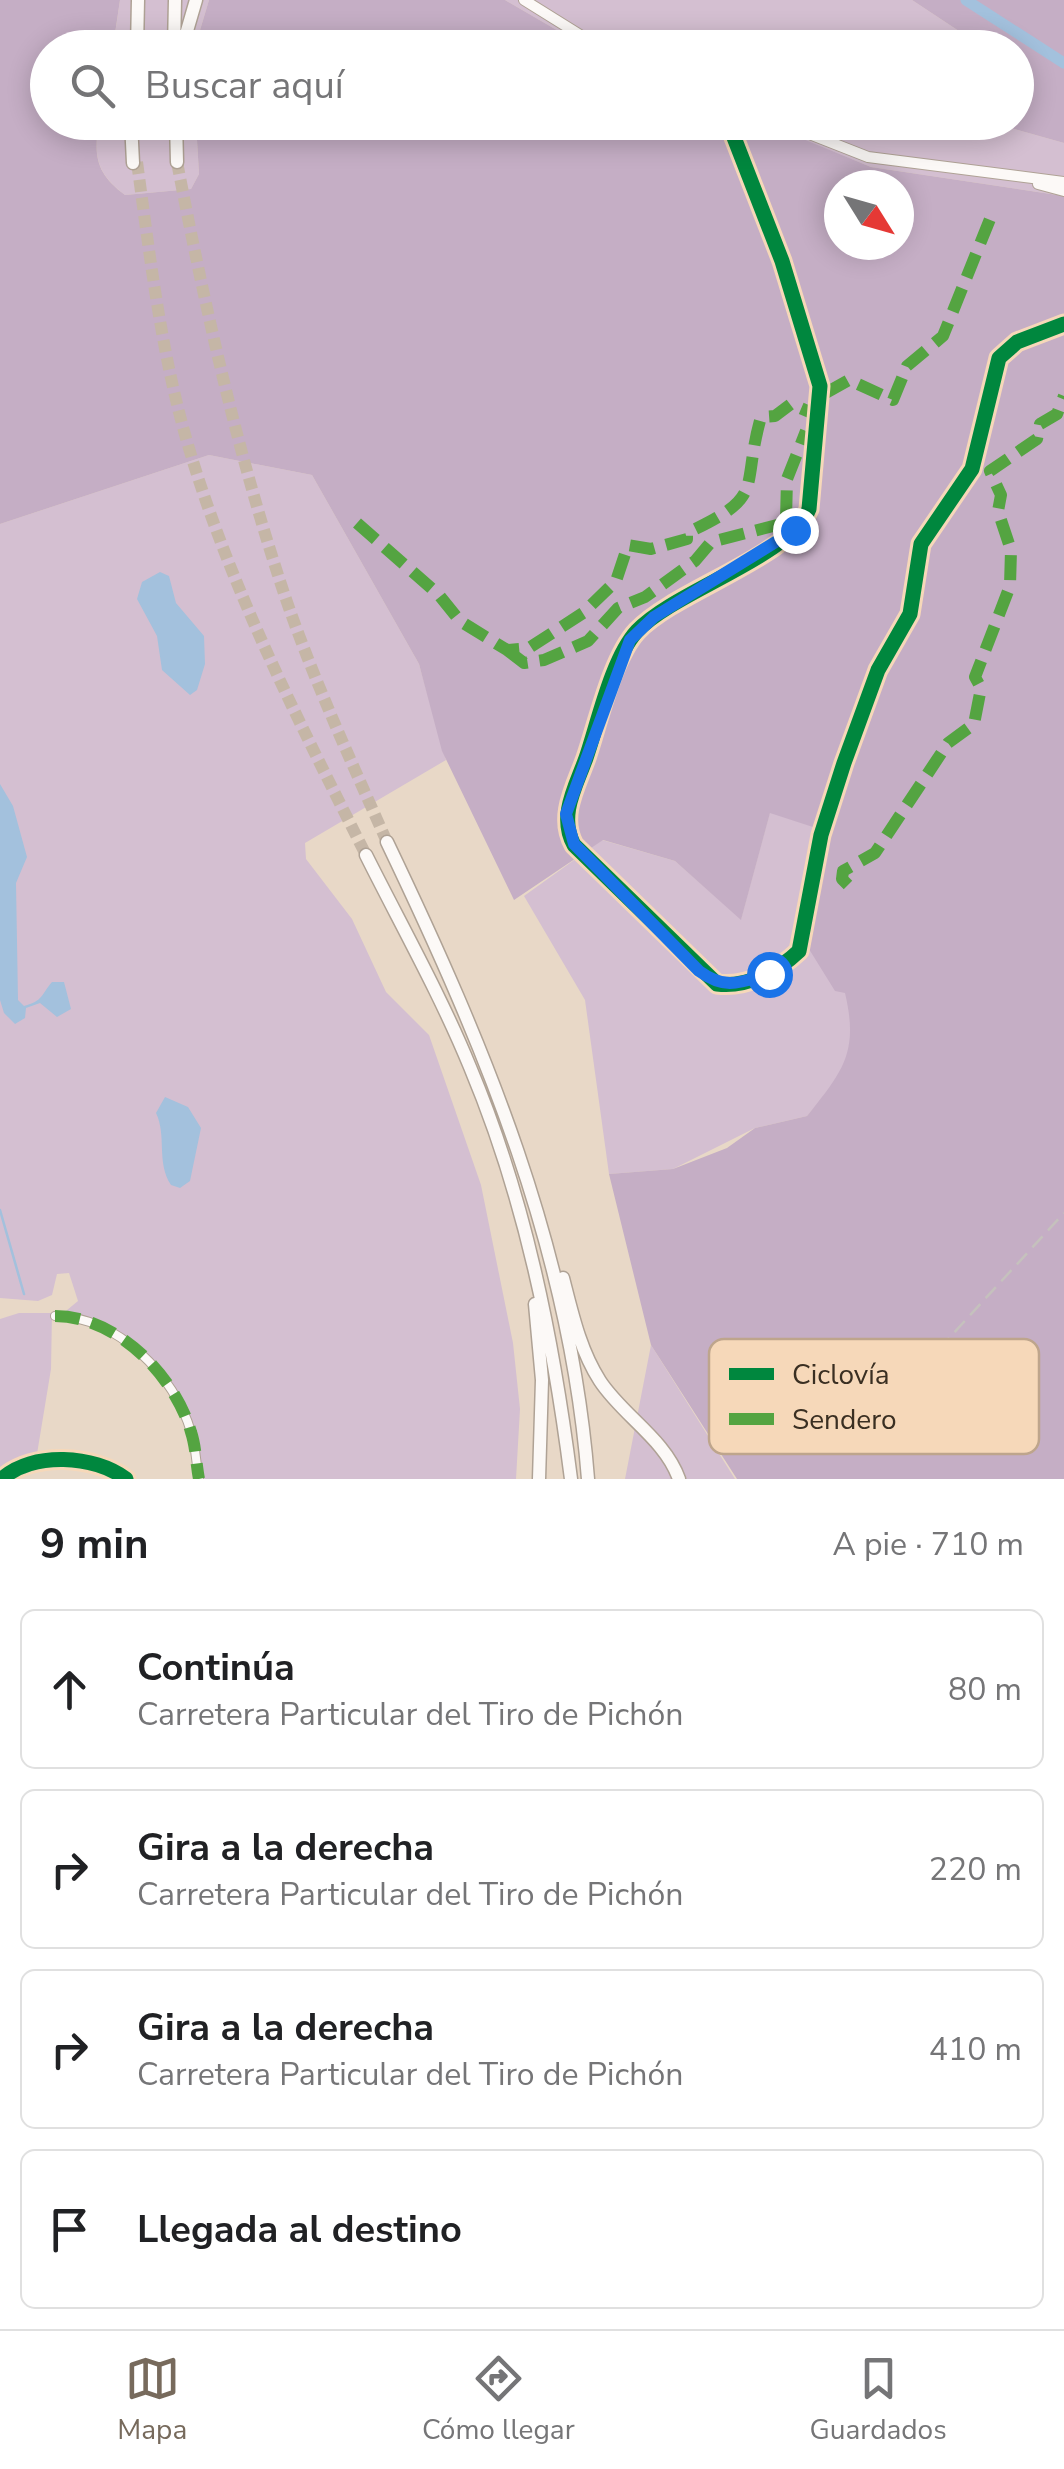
<!DOCTYPE html>
<html lang="es">
<head>
<meta charset="utf-8">
<style>
	body { margin:0; font-family:"Nunito Sans",sans-serif; background:#f6f6f6; color:#202124 }
	.compass { position:absolute; left:824px; top:170px; width:90px; height:90px; border-radius:50%; background:#fff; box-shadow:0 5px 25px #0003; rotate:127deg }
	.stop { position:absolute; width:30px; height:30px; margin:-22px; border:8px solid #1a73e8; border-radius:50%; background:#fff }
	.stop.end { background:#1a73e8; border-color:#fff; box-shadow:0 2px 10px #0008 }
	.list { margin:0; padding:0; list-style:none }
	h2 { display:flex; justify-content:space-between; align-items:center; height:130px; margin:0; padding:0 40px; font-size:42px }
	h2 small { font-size:32px; font-weight:400; color:#757577 }
	.list li { display:grid; grid-template-columns:65px 1fr auto; gap:30px; align-items:center; box-sizing:border-box; height:160px; margin:0 20px 20px; padding:0 20px; border:2px solid #e0e0e0; border-radius:15px }
	.list b { display:block; font-size:38px; white-space:nowrap }
	.list p { margin:0; font-size:32px; white-space:nowrap; color:#757577 }
	.list em { font-size:32px; font-style:normal; color:#757577 }
	.icon { flex:none; width:55px; height:55px; fill:none; stroke:currentColor; stroke-width:2; stroke-linecap:round; stroke-linejoin:round }
	.map { position:relative; flex:none; width:1064px; height:1479px; overflow:hidden }
	.search { position:absolute; background:#fff; box-shadow:0 5px 25px #0003; left:30px; right:30px; top:30px; height:110px; display:flex; align-items:center; gap:25px; box-sizing:border-box; padding:0 35px; border-radius:55px; color:#757577; font-size:38px }
	.sheet { height:850px; background:#fff }
	nav { display:flex; justify-content:space-around; align-items:center; box-sizing:border-box; height:140px; border-top:2px solid #e0e0e0; background:#fff; font-size:28px; color:#757577 }
	nav a { display:grid; justify-items:center; gap:5px }
	nav .on { color:#776a5c }
	.map>svg:first-child { display:block }
	.green { fill:#d4bfd1 }
	.forest { fill:#c5aec5; fill-rule:evenodd }
	.water { fill:#a3c1dd }
	.lines { fill:none; stroke-linecap:round; stroke-linejoin:round }
	.stream { stroke:#a3c1dd; stroke-width:2.5 }
	.river { stroke:#a3c1dd; stroke-width:11 }
	.highway-tunnel { stroke:#c5b6a6; stroke-width:12; stroke-dasharray:12 6; stroke-linecap:butt }
	.street-casing { stroke:#afa295; stroke-width:10 }
	.secondary-casing { stroke:#afa295; stroke-width:12 }
	.highway-casing { stroke:#afa295; stroke-width:15 }
	.street { stroke:#fcf9f7; stroke-width:8 }
	.secondary { stroke:#fcf9f7; stroke-width:10 }
	.highway { stroke:#fcf9f7; stroke-width:12 }
	.rail { stroke:#c5c1bd; stroke-width:2.5; stroke-dasharray:15 8; stroke-linecap:butt }
	.quiet { stroke:#54a441; stroke-width:12; stroke-dasharray:25 12; stroke-linecap:butt }
	.cycleway-casing { stroke:#f6d8b9; stroke-width:21 }
	.cycleway { stroke:#00873e; stroke-width:15 }
	.route { stroke:#1a73e8; stroke-width:12 }
	.key { fill:#f6d8b9; stroke:#bea58c; stroke-width:2.5 }
	.key-label { font-size:28px; fill:#3a2f22 }
</style>
</head>
<body>
<div class="map">
<svg width="1064" height="1479" viewBox="0 0 1064 1479">
	<rect width="100%" height="100%" fill="#e8d8c7"/>
	<!-- green -->
	<path class="green" d="M 120,0 L 209,0 L 195,47 L 113,48 Z
		M 505,0 L 912,0 L 983,47 L 586,47 Z
		M 99,123 L 196,123 L 199,174 L 191,189 L 125,195 C 97,174 93,156 99,123 Z
		M 762,123 L 1004,123 L 1003,135 L 1007,127 L 1064,143 L 1064,196 L 871,167 Z
		M 209,455 L 312,475 L 419,664 L 446,760 L 305,843 L 306,859 L 352,919 L 386,992 L 429,1035 L 481,1185 L 513,1343 L 520,1409 L 516,1479 L 199,1479 C 185,1392 149,1339 61,1315 L 78,1301 L 69,1273 L 57,1274 L 52,1295 L 38,1301 L 0,1298 L 0,524 Z
		M 770,812 L 823,830 L 850,1016 L 850,1056 L 836,1083 L 807,1116 L 755,1128 L 673,1169 L 609,1174 L 585,1000 L 524,896 L 602,840 L 675,861 L 741,919 Z
		M 19,1313 L 52,1313 L 51,1369 L 36,1460 L 20,1461 L 0,1476 L 0,1319 Z
		M 651,1345 L 735,1479 L 625,1479 Z"/>
	<!-- forest -->
	<path class="forest" d="M 0,0 L 120,0 L 113,47 L 48,48 L 48,122 L 99,123 C 93,157 97,174 125,195 L 191,189 L 199,174 L 196,123 L 762,122 L 871,167 L 1064,196 L 1064,1479 L 737,1479 L 651,1345 L 609,1174 L 673,1169 L 727,1148 L 755,1128 L 807,1116 C 843,1071 859,1052 845,993 L 835,991 L 804,941 L 822,830 L 770,813 L 741,920 L 675,861 L 603,840 L 514,900 L 442,751 L 419,664 L 312,475 L 209,455 L 0,524 ZM 839,185 L 899,185 L 899,245 L 839,245 Z
		M 209,0 L 505,0 L 586,47 L 195,47 Z
		M 912,0 L 1064,0 L 1064,143 L 1007,127 L 1007,123 L 1016,122 L 1020,73 L 1016,48 L 983,47 Z"/>
	<!-- water -->
	<path class="water" d="M 160,572 L 169,576 L 176,603 L 204,636 L 205,664 L 197,690 L 190,695 L 162,670 L 157,636 L 137,599 L 142,582 Z
		M 0,784 L 13,806 L 27,857 L 16,883 L 18,1000 L 24,1006 C 43,1001 41,995 52,982 L 64,982 L 71,1009 L 57,1017 L 40,1003 L 26,1008 L 25,1018 L 15,1024 L 4,1013 L 0,1000 Z
		M 165,1097 L 188,1107 L 201,1128 L 190,1181 L 180,1188 L 171,1185 C 156,1162 167,1136 156,1113 Z"/>
	<g class="lines">
		<!-- stream -->
		<path class="stream" d="M 0,1210 L 24,1294"/>
		<!-- river -->
		<path class="river" d="M 966,0 L 1064,63"/>
		<!-- highway-tunnel -->
		<path class="highway-tunnel" d="M 137,162 C 150,257 161,353 188,445 C 230,588 299,722 366,855
			M 177,162 C 204,302 234,439 278,575 C 307,666 348,754 387,842"/>
		<defs>
			<path id="street" d="M 728,122 L 782,261 L 820,386 L 809,509 C 790,557 676,590 637,631 C 612,658 598,723 586,758 C 576,786 558,816 574,845 L 717,984 C 747,988 778,971 799,951 L 821,835 L 844,763 L 878,670 L 910,614 L 921,544 L 972,469 L 999,358 L 1017,342 L 1064,324
				M 55,1316 C 117,1316 175,1376 191,1432 C 196,1447 196,1464 199,1479
				M 2,1479 C 32,1451 95,1455 126,1479"/>
			<path id="secondary" d="M 524,0 L 601,48
				M 779,122 L 868,157 L 1064,182
				M 1038,184 L 1064,191"/>
			<path id="highway" d="M 137,48 L 138,0
				M 174,48 L 175,0
				M 182,48 L 196,0
				M 131,122 L 133,163
				M 176,122 L 177,162
				M 387,842 C 485,1047 570,1249 588,1479
				M 366,855 C 401,925 440,994 470,1067 C 525,1198 553,1338 571,1479
				M 563,1278 C 572,1313 580,1350 600,1381 C 623,1416 665,1439 679,1479
				M 535,1304 L 542,1380 L 539,1479"/>
		</defs>
		<!-- street casing -->
		<use href="#street" class="street-casing"/>
		<!-- secondary casing -->
		<use href="#secondary" class="secondary-casing"/>
		<!-- highway casing -->
		<use href="#highway" class="highway-casing"/>
		<!-- street -->
		<use href="#street" class="street"/>
		<!-- secondary -->
		<use href="#secondary" class="secondary"/>
		<!-- highway -->
		<use href="#highway" class="highway"/>
		<!-- rail -->
		<path class="rail" d="M 939,1349 L 1064,1213"/>
		<!-- quiet -->
		<path class="quiet" d="M 357,523 L 439,595 L 460,621 L 507,650 L 529,648 L 583,613 L 616,581 L 628,545 L 651,549 L 687,539 L 687,533 C 768,495 740,491 761,417 L 775,416 L 791,404 L 812,413 L 820,396 L 849,380 L 893,400 L 907,366 L 943,336 L 990,219
			M 507,650 L 524,663 L 544,660 L 588,641 L 618,608 L 645,597 L 695,561 L 711,542 L 781,524 L 786,520 L 787,479 L 806,431
			M 848,885 L 842,879 L 843,871 L 875,853 L 948,743 L 974,724 L 981,688 L 975,677 L 1010,586 L 1011,550 L 998,511 L 1001,495 L 990,471 L 1037,439 L 1040,424 L 1057,414 L 1064,396
			M 55,1316 C 117,1316 175,1376 191,1432 C 196,1447 196,1464 199,1479"/>
		<defs>
			<path id="cycleway" d="M 728,122 L 782,261 L 820,386 L 809,509 C 790,557 676,590 637,631 C 612,658 598,723 586,758 C 576,786 558,816 574,845 L 717,984 C 747,988 778,971 799,951 L 821,835 L 844,763 L 878,670 L 910,614 L 921,544 L 972,469 L 999,358 L 1017,342 L 1064,324
				M 2,1479 C 32,1451 95,1455 126,1479"/>
		</defs>
		<!-- cycleway casing -->
		<use href="#cycleway" class="cycleway-casing"/>
		<!-- cycleway -->
		<use href="#cycleway" class="cycleway"/>
	</g>
	<g class="lines">
		<!-- route -->
		<path class="route" d="M 769,974 C 739,983 725,990 699,971 L 574,844 L 566,814 L 630,640 L 654,617 L 795,530"/>
	</g>
	<!-- legend -->
	<rect x="709" y="1339" width="330" height="115" rx="15" class="key"/>
	<rect x="729" y="1368" width="45" height="12" fill="#00873e"/>
	<rect x="729" y="1413" width="45" height="12" fill="#54a441"/>
	<g class="key-label">
		<text x="792" y="1384">Ciclovía</text>
		<text x="792" y="1429">Sendero</text>
	</g>
</svg>
<svg class="compass" viewBox="-18 -18 36 36"><path d="M0-13l5 13h-10z" fill="#e53935"/><path d="M0 13l5-13h-10z" fill="#757577"/></svg>
<div class="stop" style="left:769px;top:974px"></div>
<div class="stop end" style="left:795px;top:530px"></div>
<div class="search"><svg class="icon" aria-label="search" viewBox="0 0 24 24"><circle cx="10" cy="10" r="6"/><path d="M15 15l6 6"/></svg>Buscar aquí</div>
</div>
<section class="sheet">
<h2>9 min<small>A pie · 710 m</small></h2>
<ul class="list">
<li><svg class="icon" aria-label="ahead" viewBox="0 0 24 24"><path d="M12 20V5M6 11l6-6 6 6"/></svg><div><b>Continúa</b><p>Carretera Particular del Tiro de Pichón</p></div><em>80 m</em></li>
<li><svg class="icon" aria-label="right" viewBox="0 0 24 24"><path d="M7 20v-9h11M14 6l5 5-5 5"/></svg><div><b>Gira a la derecha</b><p>Carretera Particular del Tiro de Pichón</p></div><em>220 m</em></li>
<li><svg class="icon" aria-label="right" viewBox="0 0 24 24"><path d="M7 20v-9h11M14 6l5 5-5 5"/></svg><div><b>Gira a la derecha</b><p>Carretera Particular del Tiro de Pichón</p></div><em>410 m</em></li>
<li><svg class="icon" aria-label="arrive" viewBox="0 0 24 24"><path d="M6 21V4h12l-3 4 3 4H6"/></svg><div><b>Llegada al destino</b></div></li>
</ul>
</section>
<nav>
<a class="on"><svg class="icon" aria-label="map" viewBox="0 0 24 24"><path d="M3 6l6-2 6 2 6-2v14l-6 2-6-2-6 2zM9 4v14M15 6v14"/></svg>Mapa</a>
<a><svg class="icon" aria-label="directions" viewBox="0 0 24 24"><path d="M12 3l9 9-9 9-9-9zM9 14v-3h6M13 9l2 2-2 2"/></svg>Cómo llegar</a>
<a><svg class="icon" aria-label="saved" viewBox="0 0 24 24"><path d="M7 4h10v16l-5-4-5 4z"/></svg>Guardados</a>
</nav>
</body>
</html>
